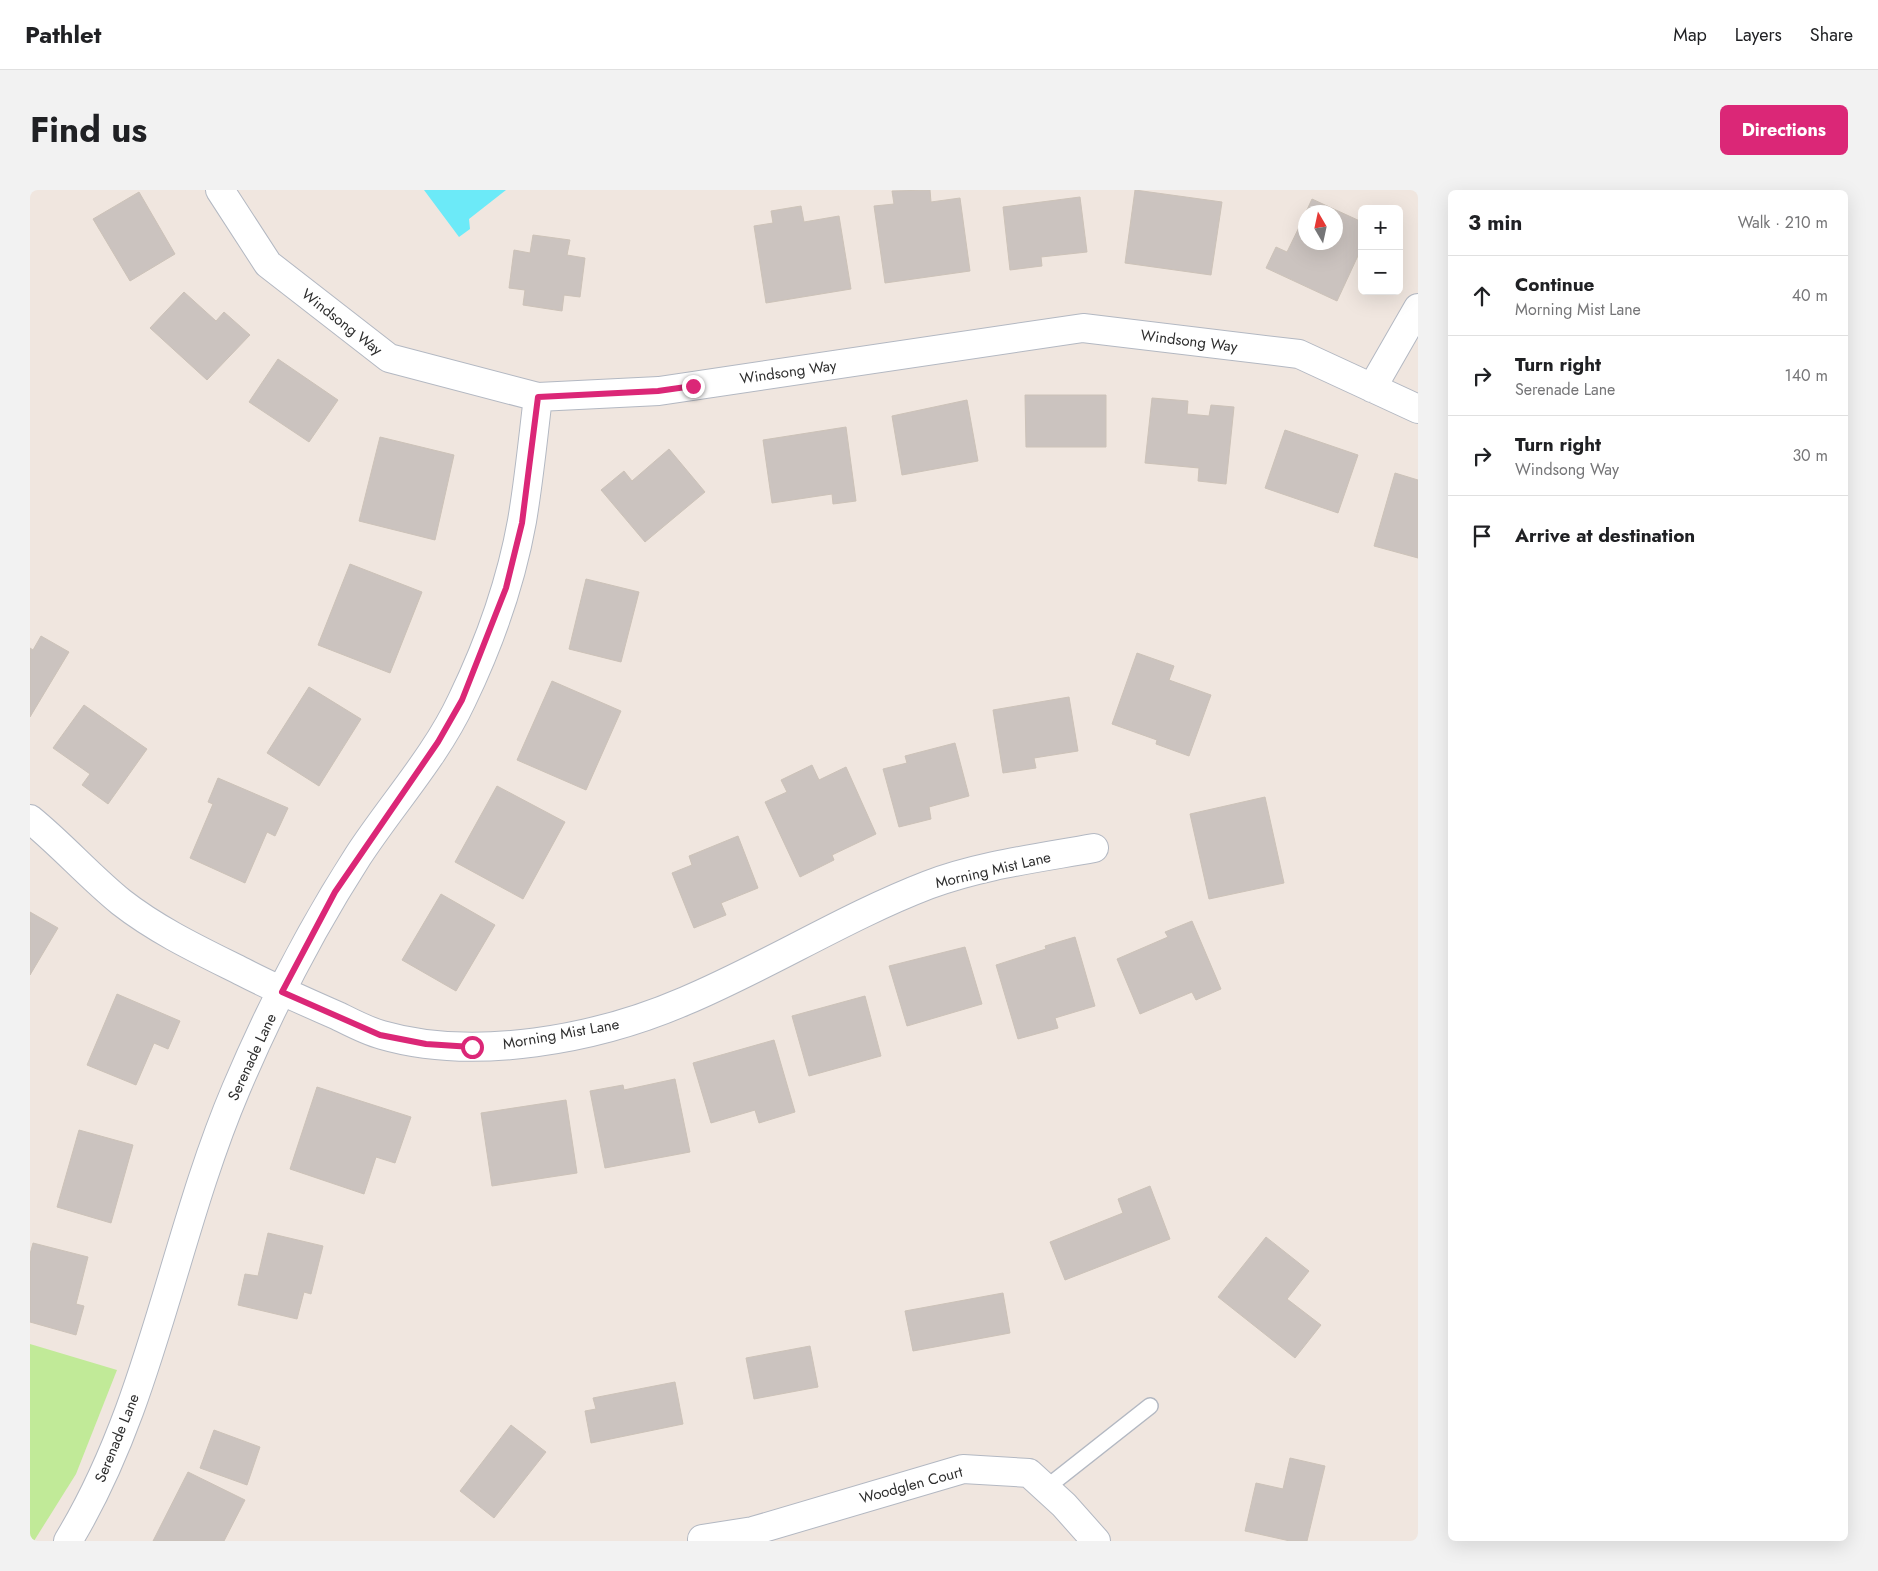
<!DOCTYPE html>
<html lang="en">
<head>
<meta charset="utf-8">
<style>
	body { margin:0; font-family:Jost,sans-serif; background:#f2f2f2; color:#202124 }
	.controls { position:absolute; right:15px; top:15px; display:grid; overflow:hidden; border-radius:8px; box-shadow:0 5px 20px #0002 }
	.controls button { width:45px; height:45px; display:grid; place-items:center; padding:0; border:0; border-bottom:1px solid #e0e0e0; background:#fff; color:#202124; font:25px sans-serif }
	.compass { position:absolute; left:1268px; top:15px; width:45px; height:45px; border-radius:50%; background:#fff; box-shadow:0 5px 20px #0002; rotate:351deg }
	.stop { position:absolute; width:15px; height:15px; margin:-11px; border:4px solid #db2777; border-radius:50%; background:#fff }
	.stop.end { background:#db2777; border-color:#fff; box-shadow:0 1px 5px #0008 }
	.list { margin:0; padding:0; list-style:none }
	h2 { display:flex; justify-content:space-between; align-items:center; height:65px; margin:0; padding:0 20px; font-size:21px }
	h2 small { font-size:16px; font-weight:400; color:#757577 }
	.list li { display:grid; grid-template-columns:32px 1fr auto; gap:15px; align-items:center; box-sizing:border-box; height:80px; padding:0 20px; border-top:1px solid #e0e0e0 }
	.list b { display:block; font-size:19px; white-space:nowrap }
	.list p { margin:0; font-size:16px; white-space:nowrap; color:#757577 }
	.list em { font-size:16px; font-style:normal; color:#757577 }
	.icon { flex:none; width:28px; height:28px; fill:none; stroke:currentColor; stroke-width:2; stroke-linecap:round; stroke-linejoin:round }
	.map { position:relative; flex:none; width:1388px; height:1351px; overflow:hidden; border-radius:8px }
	header { display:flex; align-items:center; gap:30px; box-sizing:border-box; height:70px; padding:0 25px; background:#fff; border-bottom:1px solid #e0e0e0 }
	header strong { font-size:24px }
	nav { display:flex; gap:28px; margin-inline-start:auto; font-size:18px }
	.intro { display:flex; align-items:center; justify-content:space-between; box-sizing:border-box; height:120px; padding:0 30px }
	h1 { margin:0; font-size:35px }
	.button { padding:12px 22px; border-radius:8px; background:#db2777; color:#fff; font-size:18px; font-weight:700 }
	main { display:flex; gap:30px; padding:0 30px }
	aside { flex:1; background:#fff; border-radius:8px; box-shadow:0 5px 20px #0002 }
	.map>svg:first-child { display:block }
	.green { fill:#c1ea98 }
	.water { fill:#6ceaf8 }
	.building { fill:#cbc3bf; stroke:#ccc2b8 }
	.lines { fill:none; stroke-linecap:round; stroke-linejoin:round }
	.service-casing { stroke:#b3b8c2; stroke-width:18 }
	.minor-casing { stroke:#b3b8c2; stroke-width:30 }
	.service { stroke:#fff; stroke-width:15 }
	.minor { stroke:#fff; stroke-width:28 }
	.route { stroke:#db2777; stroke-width:6 }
	.labels { text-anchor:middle; stroke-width:4; stroke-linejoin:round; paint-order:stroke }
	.street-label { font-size:15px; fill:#2e2e2e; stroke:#fff }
</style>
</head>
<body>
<header>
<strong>Pathlet</strong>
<nav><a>Map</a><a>Layers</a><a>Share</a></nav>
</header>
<div class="intro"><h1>Find us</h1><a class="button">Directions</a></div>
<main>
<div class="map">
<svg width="1388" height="1351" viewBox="0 0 1388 1351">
	<rect width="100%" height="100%" fill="#f0e6df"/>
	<!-- green -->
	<path class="green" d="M 0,1154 L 87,1180 L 46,1284 L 4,1351 L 0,1351 Z"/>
	<!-- water -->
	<path class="water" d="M 394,0 L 476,0 L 439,29 L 440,39 L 429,47 Z"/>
	<!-- building -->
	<path class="building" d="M 900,0 L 901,12 L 930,8 L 940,81 L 855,93 L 844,16 L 864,14 L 862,1 Z
		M 1105,0 L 1192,12 L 1181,85 L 1095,73 Z
		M 109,2 L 145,64 L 100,91 L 63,29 Z
		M 1050,7 L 1057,62 L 1011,67 L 1012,76 L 980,80 L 973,17 Z
		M 1282,9 L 1332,32 L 1332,57 L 1307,111 L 1236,78 L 1246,57 L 1257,62 L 1276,23 L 1276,52 L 1306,52 L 1306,22 L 1276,22 Z
		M 771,16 L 774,32 L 809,26 L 821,99 L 736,113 L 724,36 L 743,33 L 741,21 Z
		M 503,45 L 540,50 L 537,65 L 555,68 L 550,107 L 534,105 L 532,121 L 493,115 L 495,100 L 479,98 L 484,60 L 500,63 Z
		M 154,102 L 186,131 L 194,122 L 220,145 L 177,190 L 120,138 Z
		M 248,169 L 308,210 L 279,252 L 219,212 Z
		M 995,205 L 1076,205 L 1076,257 L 996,257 Z
		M 1122,208 L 1158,211 L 1157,224 L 1179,226 L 1181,215 L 1204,217 L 1196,294 L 1168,291 L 1169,278 L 1115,273 Z
		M 937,210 L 948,271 L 872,285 L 862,226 Z
		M 816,237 L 826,311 L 803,314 L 802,304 L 742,313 L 733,250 Z
		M 1255,240 L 1328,265 L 1308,323 L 1235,298 Z
		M 350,247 L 424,265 L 405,350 L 329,331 Z
		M 639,259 L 675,302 L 615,352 L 571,300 L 594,281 L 602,291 Z
		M 1365,283 L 1388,290 L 1388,368 L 1344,356 Z
		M 320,374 L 392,402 L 360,483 L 288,455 Z
		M 556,389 L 609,402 L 591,472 L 539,459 Z
		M 11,446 L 39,462 L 0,527 L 0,458 L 3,460 Z
		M 1107,463 L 1144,476 L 1139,490 L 1181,505 L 1159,566 L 1126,554 L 1127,550 L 1082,534 Z
		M 522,491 L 591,521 L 556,600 L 487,570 Z
		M 279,497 L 331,529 L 289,596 L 237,563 Z
		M 1039,507 L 1048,561 L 1004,568 L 1006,578 L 973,583 L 963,520 Z
		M 54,515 L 117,559 L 78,614 L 52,595 L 60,584 L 23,558 Z
		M 925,553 L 939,606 L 899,617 L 901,629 L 869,637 L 853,579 L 877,573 L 875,566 Z
		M 782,575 L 789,590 L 816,577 L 846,644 L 802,665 L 804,670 L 770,687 L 735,612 L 757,602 L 751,590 Z
		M 188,588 L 258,618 L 245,646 L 237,642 L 215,693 L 160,668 L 183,614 L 178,612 Z
		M 467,596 L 535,632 L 493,709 L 425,672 Z
		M 1235,607 L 1254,693 L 1179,709 L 1160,624 Z
		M 708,646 L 728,698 L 691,713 L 696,725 L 664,738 L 642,683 L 662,675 L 659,666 Z
		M 411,704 L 465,735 L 426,801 L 372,770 Z
		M 0,722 L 28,738 L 0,785 Z
		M 1162,731 L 1191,799 L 1166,810 L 1162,802 L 1110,824 L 1087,769 L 1138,747 L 1135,742 Z
		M 1045,747 L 1065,816 L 1025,828 L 1028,838 L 988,849 L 966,775 L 1016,759 L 1015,756 Z
		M 935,757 L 952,814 L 877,836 L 859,776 Z
		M 87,804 L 150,831 L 138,859 L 124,853 L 106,895 L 57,875 Z
		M 835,806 L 851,866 L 779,886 L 762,826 Z
		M 744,850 L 765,922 L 729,933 L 725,920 L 681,933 L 663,873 Z
		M 645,889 L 660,962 L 575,978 L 560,901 L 593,895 L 594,900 Z
		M 287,897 L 381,927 L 365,973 L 346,967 L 334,1004 L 260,979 Z
		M 536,910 L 547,983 L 462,996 L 451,923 Z
		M 49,940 L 103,955 L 81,1033 L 27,1017 Z
		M 1120,996 L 1140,1049 L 1035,1090 L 1020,1052 L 1093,1023 L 1088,1009 Z
		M 238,1043 L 293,1056 L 281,1104 L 274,1102 L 267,1129 L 208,1115 L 215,1084 L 228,1086 Z
		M 1236,1047 L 1279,1081 L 1257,1109 L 1291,1135 L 1265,1168 L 1188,1107 Z
		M 3,1053 L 58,1067 L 46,1114 L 54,1116 L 46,1145 L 0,1132 L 0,1064 Z
		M 973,1103 L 980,1143 L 883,1161 L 875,1121 Z
		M 780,1156 L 788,1197 L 724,1209 L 716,1168 Z
		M 645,1192 L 653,1234 L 561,1253 L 555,1221 L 566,1219 L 563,1208 Z
		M 481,1235 L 516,1262 L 464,1328 L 430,1301 Z
		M 184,1240 L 230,1257 L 217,1295 L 170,1278 Z
		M 1260,1268 L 1295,1276 L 1277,1351 L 1260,1351 L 1215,1341 L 1226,1293 L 1253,1299 Z
		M 158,1282 L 215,1310 L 194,1351 L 123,1351 Z"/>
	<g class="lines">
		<defs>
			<path id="service" d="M 1016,1298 L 1120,1216"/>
			<path id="minor" d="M 190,0 L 238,74 L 359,168 L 508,207 L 629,201 L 1053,138 L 1269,164 L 1388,219
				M 1342,198 L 1388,118
				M 0,629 C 32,655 59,686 91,712 C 128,741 171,761 213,782 C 244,798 276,812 308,826 C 322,833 337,841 352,845 C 445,872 567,849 655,811 C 738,776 815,727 898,695 C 951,675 1009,668 1064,658
				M 672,1349 L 723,1341 L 933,1279 L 999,1283 L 1034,1315 L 1066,1351
				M 38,1351 C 122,1213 143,1047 206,899 C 240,819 281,739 328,666 C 362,614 406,566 432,510 C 459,454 481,392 492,331 C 499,290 503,248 508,207"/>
		</defs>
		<!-- service casing -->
		<use href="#service" class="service-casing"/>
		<!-- minor casing -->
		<use href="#minor" class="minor-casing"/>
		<!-- service -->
		<use href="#service" class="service"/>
		<!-- minor -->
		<use href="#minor" class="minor"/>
	</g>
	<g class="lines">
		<!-- route -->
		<path class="route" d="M 442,857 L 396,854 L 350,845 L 252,802 L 305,702 L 408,552 L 432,510 L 476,398 L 492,333 L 508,207 L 628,201 L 663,196"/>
	</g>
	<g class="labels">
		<!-- street labels -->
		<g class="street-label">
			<text transform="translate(312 132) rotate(38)" y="5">Windsong Way</text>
			<text transform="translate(1159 151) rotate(7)" y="5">Windsong Way</text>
			<text transform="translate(758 182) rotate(-8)" y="5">Windsong Way</text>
			<text transform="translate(963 680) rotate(-13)" y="5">Morning Mist Lane</text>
			<text transform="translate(531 844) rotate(-10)" y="5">Morning Mist Lane</text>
			<text transform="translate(222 867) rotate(-65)" y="5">Serenade Lane</text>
			<text transform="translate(87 1248) rotate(-68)" y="5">Serenade Lane</text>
			<text transform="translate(881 1295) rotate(-15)" y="5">Woodglen Court</text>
		</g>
	</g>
</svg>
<div class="controls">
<button>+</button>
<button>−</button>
</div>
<svg class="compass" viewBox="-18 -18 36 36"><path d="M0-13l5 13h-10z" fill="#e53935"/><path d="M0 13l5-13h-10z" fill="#757577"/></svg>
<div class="stop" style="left:442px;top:857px"></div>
<div class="stop end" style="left:663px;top:196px"></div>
</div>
<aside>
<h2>3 min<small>Walk · 210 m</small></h2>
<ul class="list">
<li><svg class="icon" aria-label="ahead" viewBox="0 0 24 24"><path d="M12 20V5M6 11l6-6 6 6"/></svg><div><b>Continue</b><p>Morning Mist Lane</p></div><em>40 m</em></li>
<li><svg class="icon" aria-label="right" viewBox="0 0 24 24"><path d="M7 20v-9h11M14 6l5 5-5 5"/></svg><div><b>Turn right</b><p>Serenade Lane</p></div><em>140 m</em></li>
<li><svg class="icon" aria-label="right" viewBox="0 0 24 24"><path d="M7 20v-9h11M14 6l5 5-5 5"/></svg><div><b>Turn right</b><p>Windsong Way</p></div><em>30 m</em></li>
<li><svg class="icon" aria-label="arrive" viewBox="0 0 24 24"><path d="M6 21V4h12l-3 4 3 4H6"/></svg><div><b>Arrive at destination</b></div></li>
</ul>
</aside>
</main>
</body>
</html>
